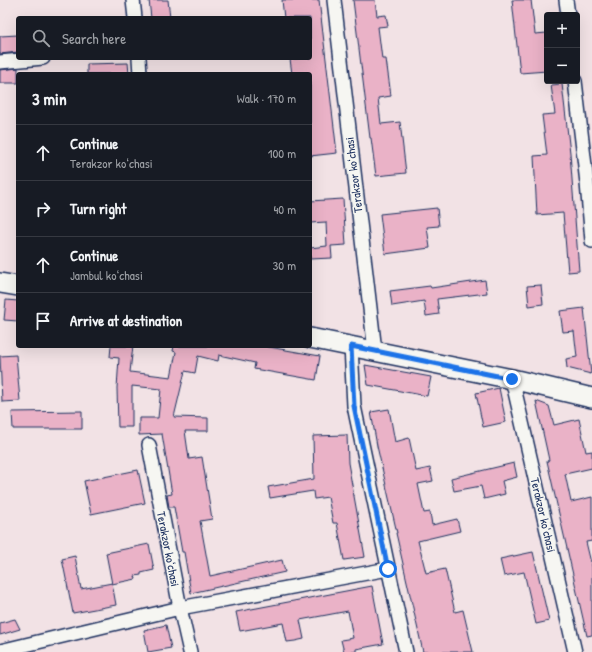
<!DOCTYPE html>
<html lang="en">
<head>
<meta charset="utf-8">
<style>
	body { margin:0; font-family:"Patrick Hand",sans-serif; background:#242831; color:#f1f3f6 }
	.controls { position:absolute; right:12px; top:12px; display:grid; overflow:hidden; border-radius:4px; box-shadow:0 4px 16px #0002 }
	.controls button { width:36px; height:36px; display:grid; place-items:center; padding:0; border:0; border-bottom:1px solid #363941; background:#171b24; color:#f1f3f6; font:20px sans-serif }
	.stop { position:absolute; width:12px; height:12px; margin:-9px; border:3px solid #1a73e8; border-radius:50%; background:#fff }
	.stop.end { background:#1a73e8; border-color:#fff; box-shadow:0 1px 4px #0008 }
	.list { margin:0; padding:0; list-style:none }
	h2 { display:flex; justify-content:space-between; align-items:center; height:52px; margin:0; padding:0 16px; font-size:17px }
	h2 small { font-size:13px; font-weight:400; color:#9ea1a6 }
	.list li { display:grid; grid-template-columns:26px 1fr auto; gap:12px; align-items:center; box-sizing:border-box; height:56px; padding:0 16px; border-top:1px solid #363941 }
	.list b { display:block; font-size:15px; white-space:nowrap }
	.list p { margin:0; font-size:13px; white-space:nowrap; color:#9ea1a6 }
	.list em { font-size:13px; font-style:normal; color:#9ea1a6 }
	.icon { flex:none; width:22px; height:22px; fill:none; stroke:currentColor; stroke-width:2; stroke-linecap:round; stroke-linejoin:round }
	.map { position:relative; flex:none; width:592px; height:652px; overflow:hidden }
	.search { position:absolute; background:#171b24; box-shadow:0 4px 16px #0002; left:16px; top:16px; width:296px; height:44px; display:flex; align-items:center; gap:10px; box-sizing:border-box; padding:0 14px; border-radius:4px; color:#9ea1a6; font-size:15px }
	.panel { position:absolute; background:#171b24; box-shadow:0 4px 16px #0002; left:16px; top:72px; width:296px; height:276px; border-radius:4px }
	.map>svg:first-child { display:block }
	.building { fill:#eab2c7; stroke:#1b2f5e }
	.lines { fill:none; stroke-linecap:round; stroke-linejoin:round }
	.street-casing { stroke:#1b2f5e; stroke-width:16 }
	.secondary-casing { stroke:#1b2f5e; stroke-width:22 }
	.street { stroke:#f6f6f2; stroke-width:13 }
	.secondary { stroke:#f6f6f2; stroke-width:19 }
	.route { stroke:#1a73e8; stroke-width:5 }
	.labels { text-anchor:middle; stroke-width:3; stroke-linejoin:round; paint-order:stroke }
	.street-label { font-size:12px; fill:#1b2f5e; stroke:#f6f6f2 }
</style>
</head>
<body>
<div class="map">
<svg width="592" height="652" viewBox="0 0 592 652">
	<rect width="100%" height="100%" fill="#f2e2e5"/>
	<filter id="ink" filterUnits="userSpaceOnUse"><feTurbulence type="fractalNoise" baseFrequency=".025" numOctaves="2"/><feDisplacementMap in="SourceGraphic" scale="8" xChannelSelector="R" yChannelSelector="G"/><feConvolveMatrix kernelMatrix="1 2 1 2 8 2 1 2 1" color-interpolation-filters="sRGB"/></filter>
	<g filter="url(#ink)">
		<!-- building -->
		<path class="building" d="M 149,0 L 168,0 L 170,18 L 151,18 Z
			M 282,0 L 319,0 L 337,153 L 310,156 L 310,74 L 292,74 L 290,59 L 310,58 L 310,18 L 284,18 Z
			M 353,0 L 375,0 L 377,16 L 386,15 L 388,26 L 378,27 L 382,59 L 386,59 L 391,96 L 378,98 L 381,124 L 400,122 L 406,173 L 376,176 L 371,138 L 370,138 Z
			M 512,0 L 531,0 L 535,34 L 547,33 L 547,71 L 520,73 Z
			M 18,35 L 18,52 L 0,54 L 0,36 Z
			M 128,63 L 129,74 L 87,74 L 87,64 Z
			M 18,68 L 18,83 L 0,83 L 0,70 Z
			M 562,84 L 570,153 L 579,271 L 568,272 L 563,213 L 537,215 L 534,156 L 547,155 L 542,115 L 555,114 L 551,85 Z
			M 343,199 L 346,245 L 331,246 L 332,258 L 310,259 L 310,248 L 327,246 L 326,222 L 310,223 L 310,201 Z
			M 437,208 L 439,226 L 427,227 L 430,248 L 385,254 L 380,214 Z
			M 485,280 L 487,293 L 437,299 L 439,314 L 426,316 L 424,301 L 392,306 L 390,291 L 430,286 L 431,288 Z
			M 541,285 L 543,304 L 529,306 L 527,286 Z
			M 6,300 L 18,301 L 18,321 L 4,320 Z
			M 584,308 L 591,374 L 567,368 L 566,359 L 577,357 L 574,331 L 563,332 L 560,311 Z
			M 111,346 L 133,346 L 130,372 L 171,377 L 176,352 L 173,351 L 174,346 L 263,346 L 320,356 L 316,380 L 254,369 L 255,363 L 219,355 L 218,361 L 198,356 L 195,373 L 185,371 L 174,417 L 208,418 L 208,431 L 185,431 L 189,459 L 202,457 L 212,519 L 200,521 L 210,576 L 282,560 L 285,572 L 191,593 L 184,552 L 182,552 L 174,507 L 169,507 L 167,495 L 172,494 L 162,434 L 139,435 L 139,418 L 158,418 L 161,389 L 132,386 L 132,427 L 118,427 L 117,388 L 119,358 L 110,357 Z
			M 16,355 L 20,401 L 2,402 L 0,356 Z
			M 365,365 L 431,377 L 427,396 L 368,385 Z
			M 499,388 L 506,422 L 483,427 L 476,393 Z
			M 536,401 L 549,406 L 554,425 L 579,419 L 586,452 L 592,451 L 592,468 L 565,474 L 571,502 L 592,497 L 592,541 L 586,542 L 592,567 L 592,635 L 587,636 L 547,461 L 549,460 Z
			M 389,409 L 395,442 L 409,438 L 416,471 L 430,468 L 433,481 L 418,484 L 424,513 L 430,512 L 432,525 L 457,519 L 460,531 L 418,541 L 426,573 L 445,569 L 455,612 L 463,610 L 473,652 L 423,652 L 396,533 L 397,533 L 377,446 L 371,412 Z
			M 82,411 L 82,429 L 13,429 L 12,412 Z
			M 347,435 L 348,463 L 365,557 L 344,560 L 337,523 L 333,523 L 328,497 L 314,499 L 313,491 L 270,498 L 268,487 L 314,479 L 313,436 Z
			M 514,463 L 517,477 L 502,481 L 505,494 L 484,499 L 481,486 L 454,491 L 451,478 Z
			M 138,470 L 145,503 L 91,514 L 84,481 Z
			M 149,544 L 154,570 L 141,573 L 141,575 L 135,576 L 136,579 L 112,584 L 106,553 Z
			M 533,552 L 549,621 L 536,624 L 524,572 L 504,576 L 500,559 Z
			M 75,556 L 81,589 L 112,583 L 116,605 L 73,613 L 62,559 Z
			M 372,586 L 383,644 L 356,649 L 356,652 L 344,652 L 341,640 L 353,638 L 348,611 L 300,620 L 304,639 L 295,641 L 287,642 L 283,623 L 240,631 L 236,612 Z
			M 15,619 L 20,629 L 0,635 L 0,623 Z
			M 166,625 L 171,648 L 148,652 L 144,630 Z"/>
		<g class="lines">
			<defs>
				<path id="street" d="M 133,0 L 135,18
					M 334,0 L 375,351
					M 566,0 L 568,15
					M 139,58 L 140,74
					M 0,62 L 43,58
					M 575,81 L 587,183 L 592,241
					M 351,346 L 354,406 L 406,652
					M 512,379 L 575,652
					M 149,445 L 180,608 L 190,652
					M 0,651 L 180,608 L 388,569"/>
				<path id="secondary" d="M 0,283 L 18,286
					M 310,338 L 512,379 L 592,398"/>
			</defs>
			<!-- street casing -->
			<use href="#street" class="street-casing"/>
			<!-- secondary casing -->
			<use href="#secondary" class="secondary-casing"/>
			<!-- street -->
			<use href="#street" class="street"/>
			<!-- secondary -->
			<use href="#secondary" class="secondary"/>
		</g>
	</g>
	<g class="lines" filter="url(#ink)">
		<!-- route -->
		<path class="route" d="M 388,569 L 354,406 L 351,346 L 512,379"/>
	</g>
	<g class="labels">
		<!-- street labels -->
		<g class="street-label">
			<text transform="translate(354 175) rotate(-97)" y="4">Terakzor koʻchasi</text>
			<text transform="translate(543 515) rotate(77)" y="4">Terakzor koʻchasi</text>
			<text transform="translate(168 549) rotate(79)" y="4">Terakzor koʻchasi</text>
		</g>
	</g>
</svg>
<div class="controls">
<button>+</button>
<button>−</button>
</div>
<div class="stop" style="left:388px;top:569px"></div>
<div class="stop end" style="left:512px;top:379px"></div>
<div class="search"><svg class="icon" aria-label="search" viewBox="0 0 24 24"><circle cx="10" cy="10" r="6"/><path d="M15 15l6 6"/></svg>Search here</div>
<section class="panel">
<h2>3 min<small>Walk · 170 m</small></h2>
<ul class="list">
<li><svg class="icon" aria-label="ahead" viewBox="0 0 24 24"><path d="M12 20V5M6 11l6-6 6 6"/></svg><div><b>Continue</b><p>Terakzor koʻchasi</p></div><em>100 m</em></li>
<li><svg class="icon" aria-label="right" viewBox="0 0 24 24"><path d="M7 20v-9h11M14 6l5 5-5 5"/></svg><div><b>Turn right</b></div><em>40 m</em></li>
<li><svg class="icon" aria-label="ahead" viewBox="0 0 24 24"><path d="M12 20V5M6 11l6-6 6 6"/></svg><div><b>Continue</b><p>Jambul koʻchasi</p></div><em>30 m</em></li>
<li><svg class="icon" aria-label="arrive" viewBox="0 0 24 24"><path d="M6 21V4h12l-3 4 3 4H6"/></svg><div><b>Arrive at destination</b></div></li>
</ul>
</section>
</div>
</body>
</html>
